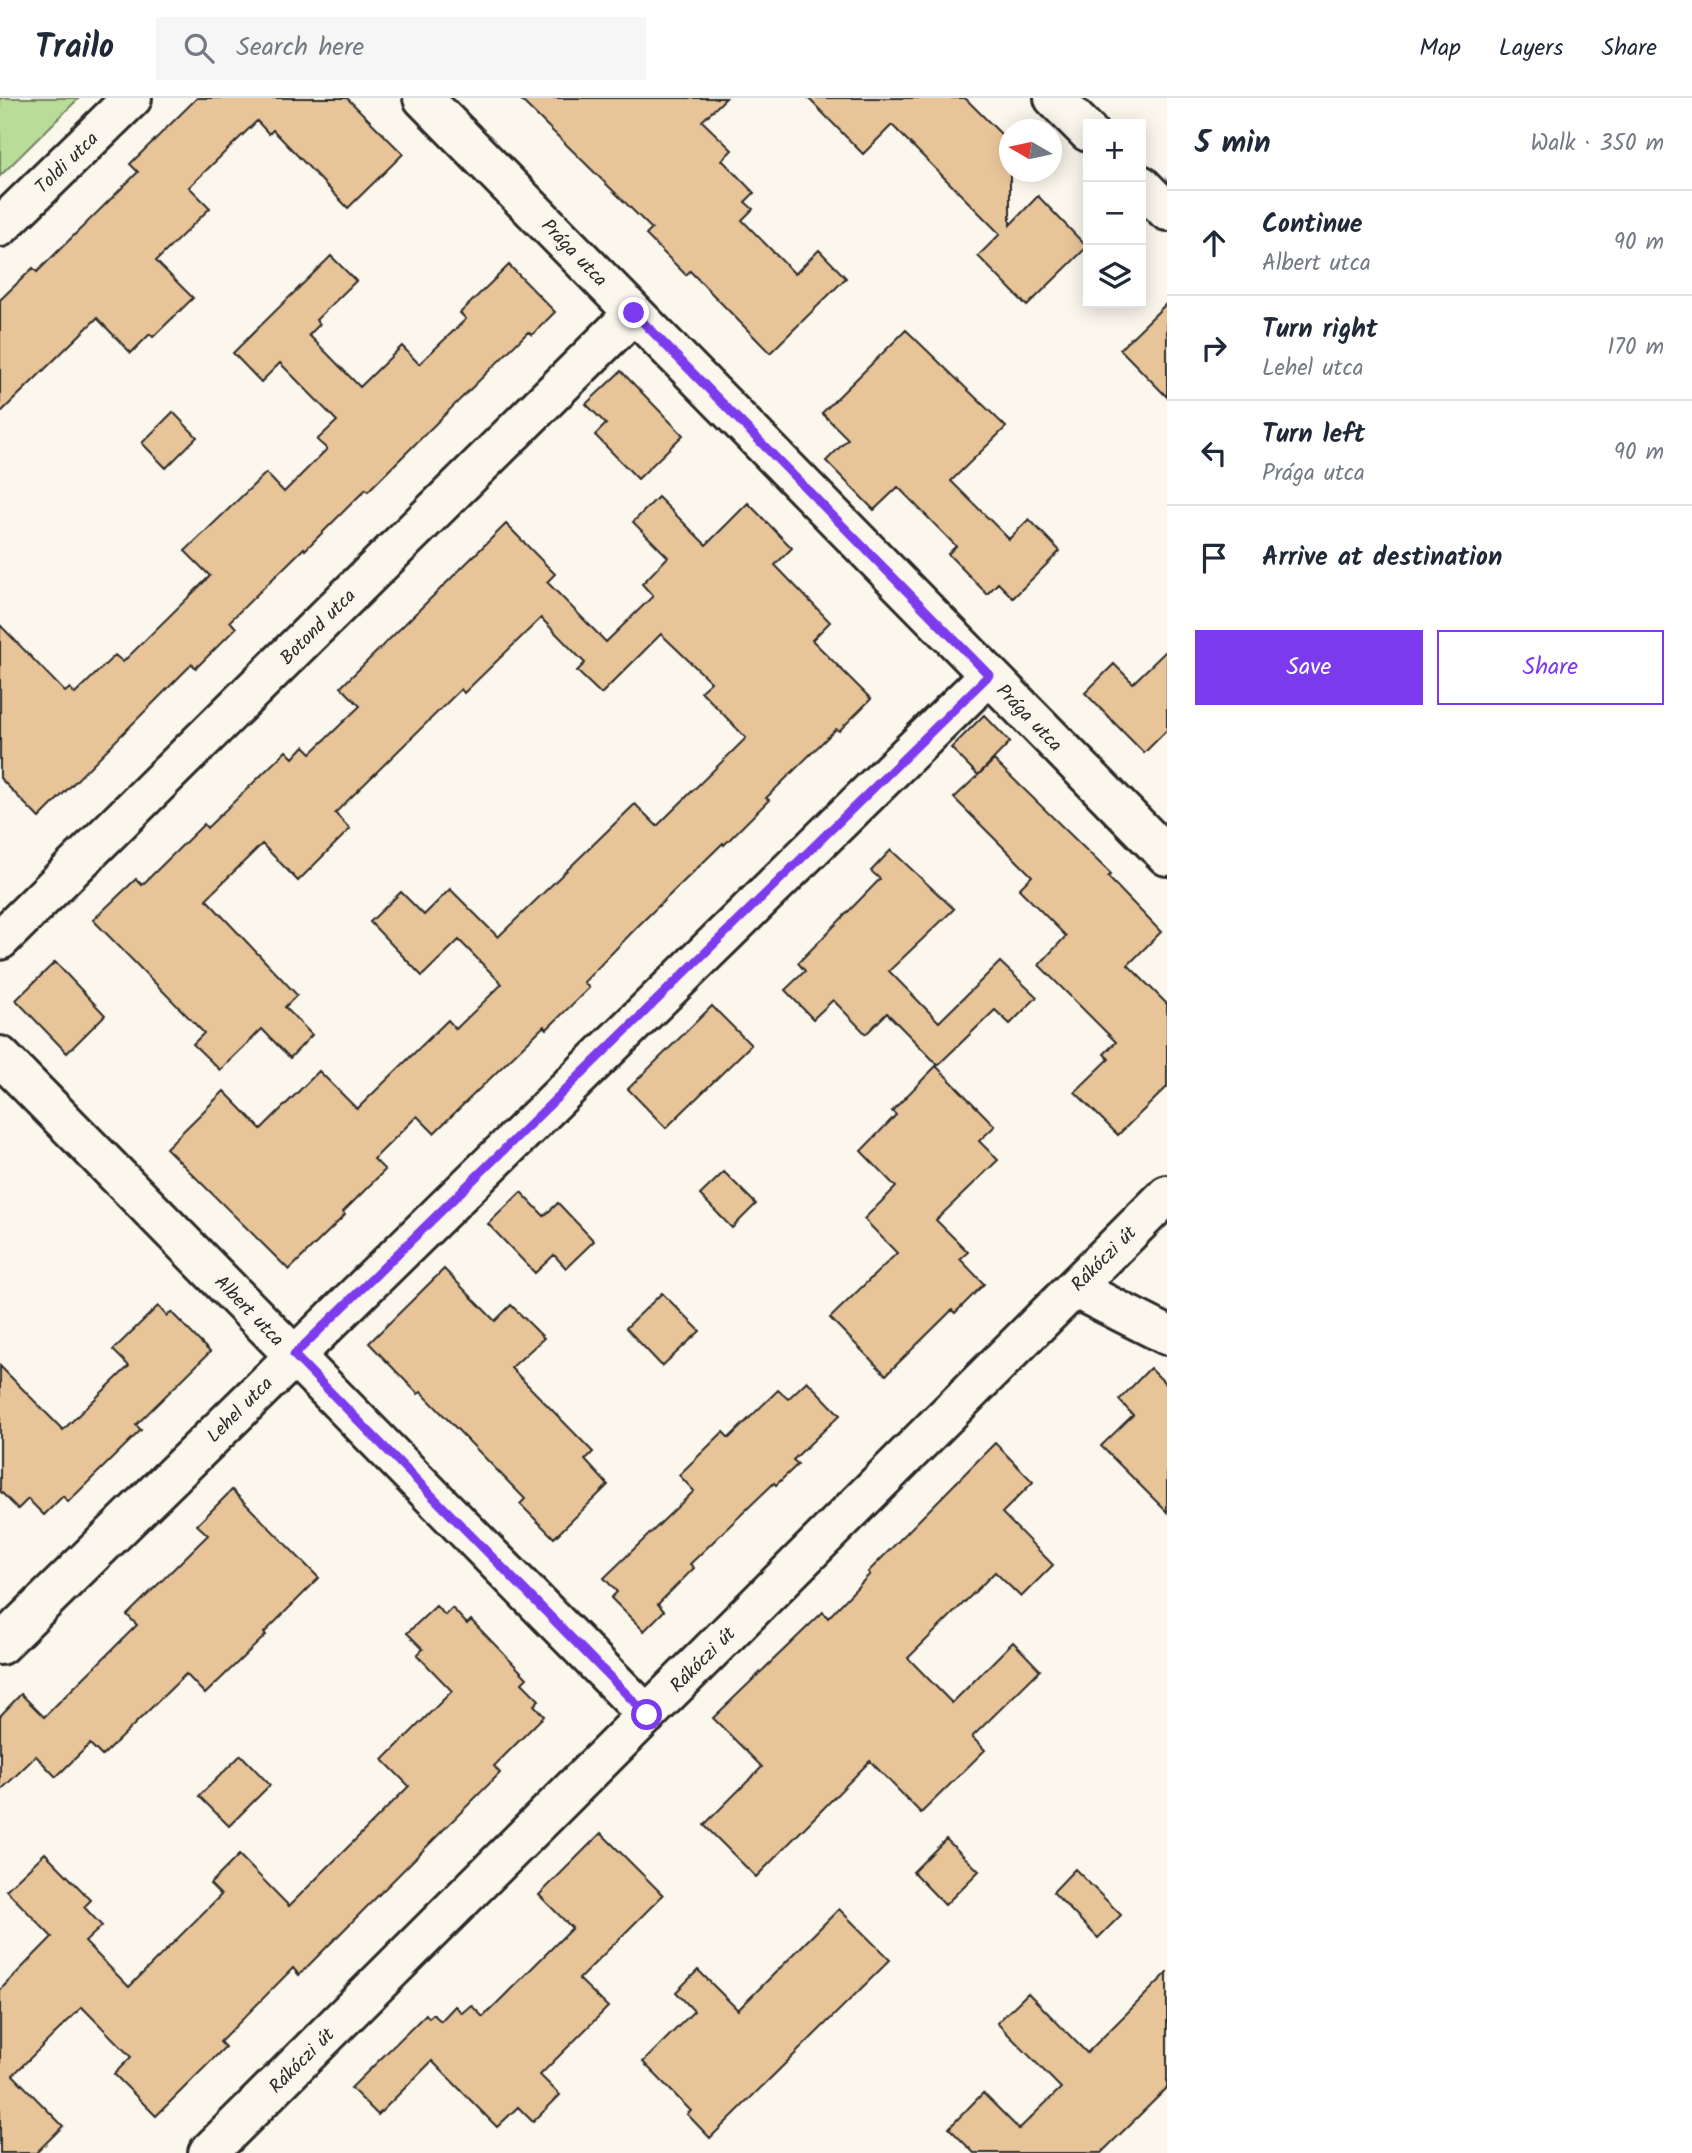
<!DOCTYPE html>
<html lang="en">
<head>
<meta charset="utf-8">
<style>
	body { margin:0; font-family:Kalam,sans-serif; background:#f6f6f7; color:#1f2937 }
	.controls { position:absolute; right:21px; top:21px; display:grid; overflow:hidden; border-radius:0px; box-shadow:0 4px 18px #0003 }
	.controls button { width:63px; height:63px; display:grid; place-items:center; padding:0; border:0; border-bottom:2px solid #e0e1e3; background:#fff; color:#1f2937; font:35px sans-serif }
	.compass { position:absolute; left:999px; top:21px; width:63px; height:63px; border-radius:50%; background:#fff; box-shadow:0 4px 18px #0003; rotate:279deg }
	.stop { position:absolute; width:21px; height:21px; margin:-16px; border:5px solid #7c3aed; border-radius:50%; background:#fff }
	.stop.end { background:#7c3aed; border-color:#fff; box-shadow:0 2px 7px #0008 }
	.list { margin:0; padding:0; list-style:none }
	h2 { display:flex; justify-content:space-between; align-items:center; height:91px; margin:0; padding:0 28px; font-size:30px }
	h2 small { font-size:23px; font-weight:400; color:#747a83 }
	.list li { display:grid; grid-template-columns:46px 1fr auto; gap:21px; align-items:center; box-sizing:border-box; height:105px; padding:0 28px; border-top:2px solid #e0e1e3 }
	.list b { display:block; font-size:26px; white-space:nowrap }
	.list p { margin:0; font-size:23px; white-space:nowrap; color:#747a83 }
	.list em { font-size:23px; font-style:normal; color:#747a83 }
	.actions { display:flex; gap:14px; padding:21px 28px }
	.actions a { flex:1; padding:16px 0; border:2px solid #7c3aed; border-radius:0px; text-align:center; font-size:24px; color:#7c3aed }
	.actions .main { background:#7c3aed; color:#fff }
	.icon { flex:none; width:38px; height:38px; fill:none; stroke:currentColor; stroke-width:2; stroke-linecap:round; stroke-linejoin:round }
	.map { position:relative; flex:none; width:1167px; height:2055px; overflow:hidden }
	header { display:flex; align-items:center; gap:42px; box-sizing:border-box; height:98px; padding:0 35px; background:#fff; border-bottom:2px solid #e0e1e3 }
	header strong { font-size:33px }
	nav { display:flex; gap:38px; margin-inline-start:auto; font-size:24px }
	.search { width:490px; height:63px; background:#f6f6f7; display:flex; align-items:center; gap:18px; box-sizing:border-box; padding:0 24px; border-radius:0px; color:#747a83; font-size:26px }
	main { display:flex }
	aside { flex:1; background:#fff }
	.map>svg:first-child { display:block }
	.green { fill:#b9dd98; stroke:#728462; stroke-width:2 }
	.building { fill:#e8c499; stroke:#2b2b2b; stroke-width:2 }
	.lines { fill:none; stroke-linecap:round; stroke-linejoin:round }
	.minor-casing { stroke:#2b2b2b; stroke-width:44 }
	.minor { stroke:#fbf7ec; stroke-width:38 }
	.route { stroke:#7c3aed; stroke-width:9 }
	.labels { text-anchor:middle; stroke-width:5; stroke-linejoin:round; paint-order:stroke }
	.street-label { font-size:19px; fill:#2b2b2b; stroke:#fbf7ec }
</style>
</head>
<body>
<header>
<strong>Trailo</strong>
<div class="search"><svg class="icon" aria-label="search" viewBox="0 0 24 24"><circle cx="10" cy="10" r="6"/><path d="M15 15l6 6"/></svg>Search here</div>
<nav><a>Map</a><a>Layers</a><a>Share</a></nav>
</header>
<main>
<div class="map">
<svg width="1167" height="2055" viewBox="0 0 1167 2055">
	<rect width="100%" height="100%" fill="#fbf7ec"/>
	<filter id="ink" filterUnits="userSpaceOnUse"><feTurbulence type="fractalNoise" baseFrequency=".0143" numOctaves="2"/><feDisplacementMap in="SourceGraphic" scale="14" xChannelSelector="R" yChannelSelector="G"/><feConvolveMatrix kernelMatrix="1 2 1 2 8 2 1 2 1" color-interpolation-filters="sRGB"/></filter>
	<g filter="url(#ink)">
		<!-- green -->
		<path class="green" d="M 0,0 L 79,0 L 0,78 Z"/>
		<!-- building -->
		<path class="building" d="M 197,0 L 347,0 L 403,56 L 348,110 L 273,32 L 269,36 L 257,23 L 189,89 L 210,110 L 156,163 L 193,200 L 153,239 L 150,236 L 131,255 L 97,220 L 0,315 L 0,202 L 33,170 L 37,174 L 138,74 L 130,66 Z
			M 519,0 L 726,0 L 702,23 L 732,52 L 722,62 L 754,95 L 745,104 L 753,111 L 742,122 L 795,176 L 819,152 L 846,180 L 770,255 L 690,173 L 686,177 L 646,137 L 652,131 Z
			M 808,0 L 965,0 L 1010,45 L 1010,127 L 1038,98 L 1087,149 L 1027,208 L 978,158 L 1000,136 L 892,27 L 863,56 Z
			M 331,158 L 356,183 L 316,222 L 320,226 L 309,237 L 360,289 L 402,248 L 419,266 L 466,221 L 460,215 L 509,167 L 555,214 L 532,237 L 528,234 L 368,393 L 366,391 L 305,452 L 304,450 L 230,523 L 236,530 L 196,570 L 192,566 L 39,720 L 0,680 L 0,527 L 65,594 L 70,590 L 75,596 L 115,557 L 123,564 L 210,478 L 185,453 L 266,375 L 284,394 L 327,351 L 317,342 L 337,323 L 280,265 L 261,284 L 233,255 Z
			M 1167,205 L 1167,299 L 1120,251 Z
			M 906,232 L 1006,329 L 951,383 L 1009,441 L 1029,421 L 1060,453 L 1013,500 L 998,485 L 987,496 L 948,456 L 956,448 L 898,389 L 874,412 L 826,363 L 848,341 L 822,315 Z
			M 621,273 L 683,337 L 638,381 L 595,337 L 606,326 L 586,306 Z
			M 173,314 L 197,339 L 166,370 L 142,345 Z
			M 658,399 L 706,447 L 748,405 L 792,450 L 775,467 L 830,524 L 812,542 L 871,601 L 839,633 L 836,631 L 766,700 L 769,702 L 724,747 L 723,745 L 639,827 L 584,884 L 589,890 L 547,931 L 544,928 L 434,1035 L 417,1018 L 374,1061 L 385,1072 L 343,1114 L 345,1117 L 289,1172 L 166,1050 L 224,993 L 261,1031 L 319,973 L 357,1011 L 448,922 L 456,931 L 502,886 L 459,842 L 422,878 L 370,824 L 401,794 L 424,817 L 450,791 L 498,839 L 635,706 L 657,728 L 746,640 L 701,593 L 711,584 L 661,536 L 601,596 L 577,573 L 585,565 L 541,520 L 464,595 L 461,591 L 335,715 L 350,731 L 298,783 L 262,746 L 206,801 L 297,897 L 285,909 L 312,937 L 290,960 L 262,931 L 220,972 L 193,946 L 204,935 L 93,822 L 136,781 L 142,787 L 204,726 L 207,730 L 286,653 L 293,660 L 304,648 L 311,655 L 360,608 L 341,589 L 506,426 L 555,476 L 547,484 L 606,544 L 653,498 L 642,486 L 668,459 L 633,424 Z
			M 1167,552 L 1167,632 L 1144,655 L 1085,595 L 1114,566 L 1133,585 Z
			M 984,617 L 1010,644 L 978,677 L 951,650 Z
			M 994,662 L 1111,776 L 1108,779 L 1161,834 L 1128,867 L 1167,906 L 1167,989 L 1118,1037 L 1075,994 L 1109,961 L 1104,956 L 1116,944 L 1039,867 L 1066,838 L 1019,791 L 1032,778 L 954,700 Z
			M 891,752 L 954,811 L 889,873 L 939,924 L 1000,864 L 1037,899 L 1010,926 L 995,912 L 938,967 L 887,915 L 866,936 L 833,902 L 813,921 L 785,892 L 805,873 L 798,865 L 880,781 L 871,773 Z
			M 55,864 L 105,917 L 67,955 L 16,902 Z
			M 712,908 L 751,947 L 666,1030 L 628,991 Z
			M 936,968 L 995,1028 L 979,1043 L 998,1062 L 936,1122 L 968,1154 L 960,1161 L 984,1186 L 955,1215 L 952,1212 L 886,1277 L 830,1220 L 897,1155 L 864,1121 L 896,1089 L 861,1053 L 896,1017 L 892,1013 Z
			M 724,1074 L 756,1106 L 732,1130 L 700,1097 Z
			M 521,1094 L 544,1118 L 558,1105 L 594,1143 L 566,1170 L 554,1157 L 535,1175 L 488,1126 Z
			M 444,1171 L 495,1223 L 511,1207 L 544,1240 L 511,1270 L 593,1354 L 585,1362 L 608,1387 L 554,1440 L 520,1406 L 525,1401 L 421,1294 L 418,1296 L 369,1245 Z
			M 662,1195 L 700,1233 L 662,1268 L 626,1230 Z
			M 158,1208 L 167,1218 L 171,1214 L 210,1254 L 136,1327 L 141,1332 L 68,1404 L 63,1398 L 44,1417 L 28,1401 L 18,1411 L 0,1393 L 0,1268 L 63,1332 L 129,1268 L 113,1252 Z
			M 1150,1270 L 1165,1285 L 1167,1283 L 1167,1414 L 1101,1348 L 1133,1317 L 1119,1302 Z
			M 807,1283 L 840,1317 L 793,1362 L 798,1366 L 776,1387 L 774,1385 L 690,1466 L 694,1470 L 658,1506 L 664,1513 L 644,1533 L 611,1500 L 617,1494 L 604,1480 L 694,1393 L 679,1377 L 723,1334 L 729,1340 L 778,1292 L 788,1301 Z
			M 995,1345 L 1033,1384 L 1002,1415 L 1053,1467 L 1021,1499 L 995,1474 L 908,1560 L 952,1605 L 1013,1544 L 1040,1572 L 972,1639 L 985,1652 L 921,1715 L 870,1663 L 756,1779 L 704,1727 L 762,1669 L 713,1620 L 823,1514 L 828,1520 L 870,1476 L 868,1474 Z
			M 232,1392 L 319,1480 L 264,1535 L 266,1537 L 205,1596 L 186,1576 L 102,1658 L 90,1646 L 56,1679 L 36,1658 L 0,1693 L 0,1618 L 21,1596 L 44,1619 L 137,1527 L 127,1517 L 208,1437 L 197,1427 Z
			M 436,1508 L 445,1517 L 452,1510 L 467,1526 L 471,1522 L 527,1580 L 522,1585 L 539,1602 L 534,1607 L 544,1618 L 494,1668 L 500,1675 L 299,1877 L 293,1870 L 220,1944 L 225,1949 L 156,2018 L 114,1976 L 131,1959 L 82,1909 L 13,1977 L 63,2028 L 36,2055 L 0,2055 L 0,1892 L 52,1839 L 6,1792 L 45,1755 L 91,1802 L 84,1809 L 102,1828 L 85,1844 L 129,1889 L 221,1797 L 210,1786 L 239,1757 L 289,1808 L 409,1688 L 383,1662 L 452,1593 L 417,1557 L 423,1551 L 407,1535 Z
			M 241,1657 L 270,1687 L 229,1728 L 199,1698 Z
			M 601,1735 L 663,1797 L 579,1881 L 608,1909 L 540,1977 L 560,1997 L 533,2024 L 518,2009 L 497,2029 L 432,1963 L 378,2017 L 351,1990 L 426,1916 L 429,1920 L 433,1916 L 441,1923 L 455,1908 L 462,1915 L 471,1907 L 483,1919 L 572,1830 L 539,1797 Z
			M 946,1741 L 979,1773 L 945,1807 L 913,1774 Z
			M 1075,1771 L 1121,1817 L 1098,1840 L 1053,1794 Z
			M 839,1811 L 890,1862 L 710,2040 L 687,2016 L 691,2013 L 643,1964 L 694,1913 L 676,1894 L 698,1872 L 738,1912 Z
			M 1167,1875 L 1167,1990 L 1101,2055 L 974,2055 L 949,2030 L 983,1995 L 1019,2031 L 1061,1990 L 997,1925 L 1028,1895 L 1087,1955 Z"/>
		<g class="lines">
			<defs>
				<path id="minor" d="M 423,0 L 1167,758
					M 1054,0 L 1088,34
					M 1141,87 L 1167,113
					M 0,129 L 132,0
					M 0,842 L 634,215
					M 0,958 L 647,1617
					M 1074,1190 L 1167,1237
					M 0,1547 L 989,577
					M 208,2055 L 1167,1097"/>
			</defs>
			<!-- minor casing -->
			<use href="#minor" class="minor-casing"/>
			<!-- minor -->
			<use href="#minor" class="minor"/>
		</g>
	</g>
	<g class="lines" filter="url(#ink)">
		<!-- route -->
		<path class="route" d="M 634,215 L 989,577 L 294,1257 L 647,1617"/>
	</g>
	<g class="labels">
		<!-- street labels -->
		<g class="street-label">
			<text transform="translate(66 64) rotate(-44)" y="7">Toldi utca</text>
			<text transform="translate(575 154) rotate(46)" y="7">Prága utca</text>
			<text transform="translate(317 528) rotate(-45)" y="7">Botond utca</text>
			<text transform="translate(1030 619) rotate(46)" y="7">Prága utca</text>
			<text transform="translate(1103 1160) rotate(-45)" y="7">Rákóczi út</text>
			<text transform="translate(250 1212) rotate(46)" y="7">Albert utca</text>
			<text transform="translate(239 1311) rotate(-45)" y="7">Lehel utca</text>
			<text transform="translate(702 1561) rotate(-45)" y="7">Rákóczi út</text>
			<text transform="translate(301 1962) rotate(-45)" y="7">Rákóczi út</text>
		</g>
	</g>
</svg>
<div class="controls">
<button>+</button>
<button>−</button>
<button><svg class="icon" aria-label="layers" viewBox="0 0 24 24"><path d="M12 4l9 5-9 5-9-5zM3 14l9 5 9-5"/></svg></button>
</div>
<svg class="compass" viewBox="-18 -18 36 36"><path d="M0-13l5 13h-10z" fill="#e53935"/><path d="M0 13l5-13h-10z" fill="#747a83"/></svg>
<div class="stop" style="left:647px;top:1617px"></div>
<div class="stop end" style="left:634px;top:215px"></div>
</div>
<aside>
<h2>5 min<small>Walk · 350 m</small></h2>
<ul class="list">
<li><svg class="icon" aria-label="ahead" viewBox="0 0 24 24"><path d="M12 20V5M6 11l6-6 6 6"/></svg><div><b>Continue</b><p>Albert utca</p></div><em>90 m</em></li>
<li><svg class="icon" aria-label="right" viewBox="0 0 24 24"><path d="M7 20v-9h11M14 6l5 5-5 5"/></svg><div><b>Turn right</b><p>Lehel utca</p></div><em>170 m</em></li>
<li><svg class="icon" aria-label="left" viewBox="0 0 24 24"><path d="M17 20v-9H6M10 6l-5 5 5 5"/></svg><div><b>Turn left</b><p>Prága utca</p></div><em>90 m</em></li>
<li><svg class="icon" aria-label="arrive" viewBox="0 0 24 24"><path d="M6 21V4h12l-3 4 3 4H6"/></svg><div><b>Arrive at destination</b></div></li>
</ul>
<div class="actions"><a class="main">Save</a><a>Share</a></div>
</aside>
</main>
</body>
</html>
